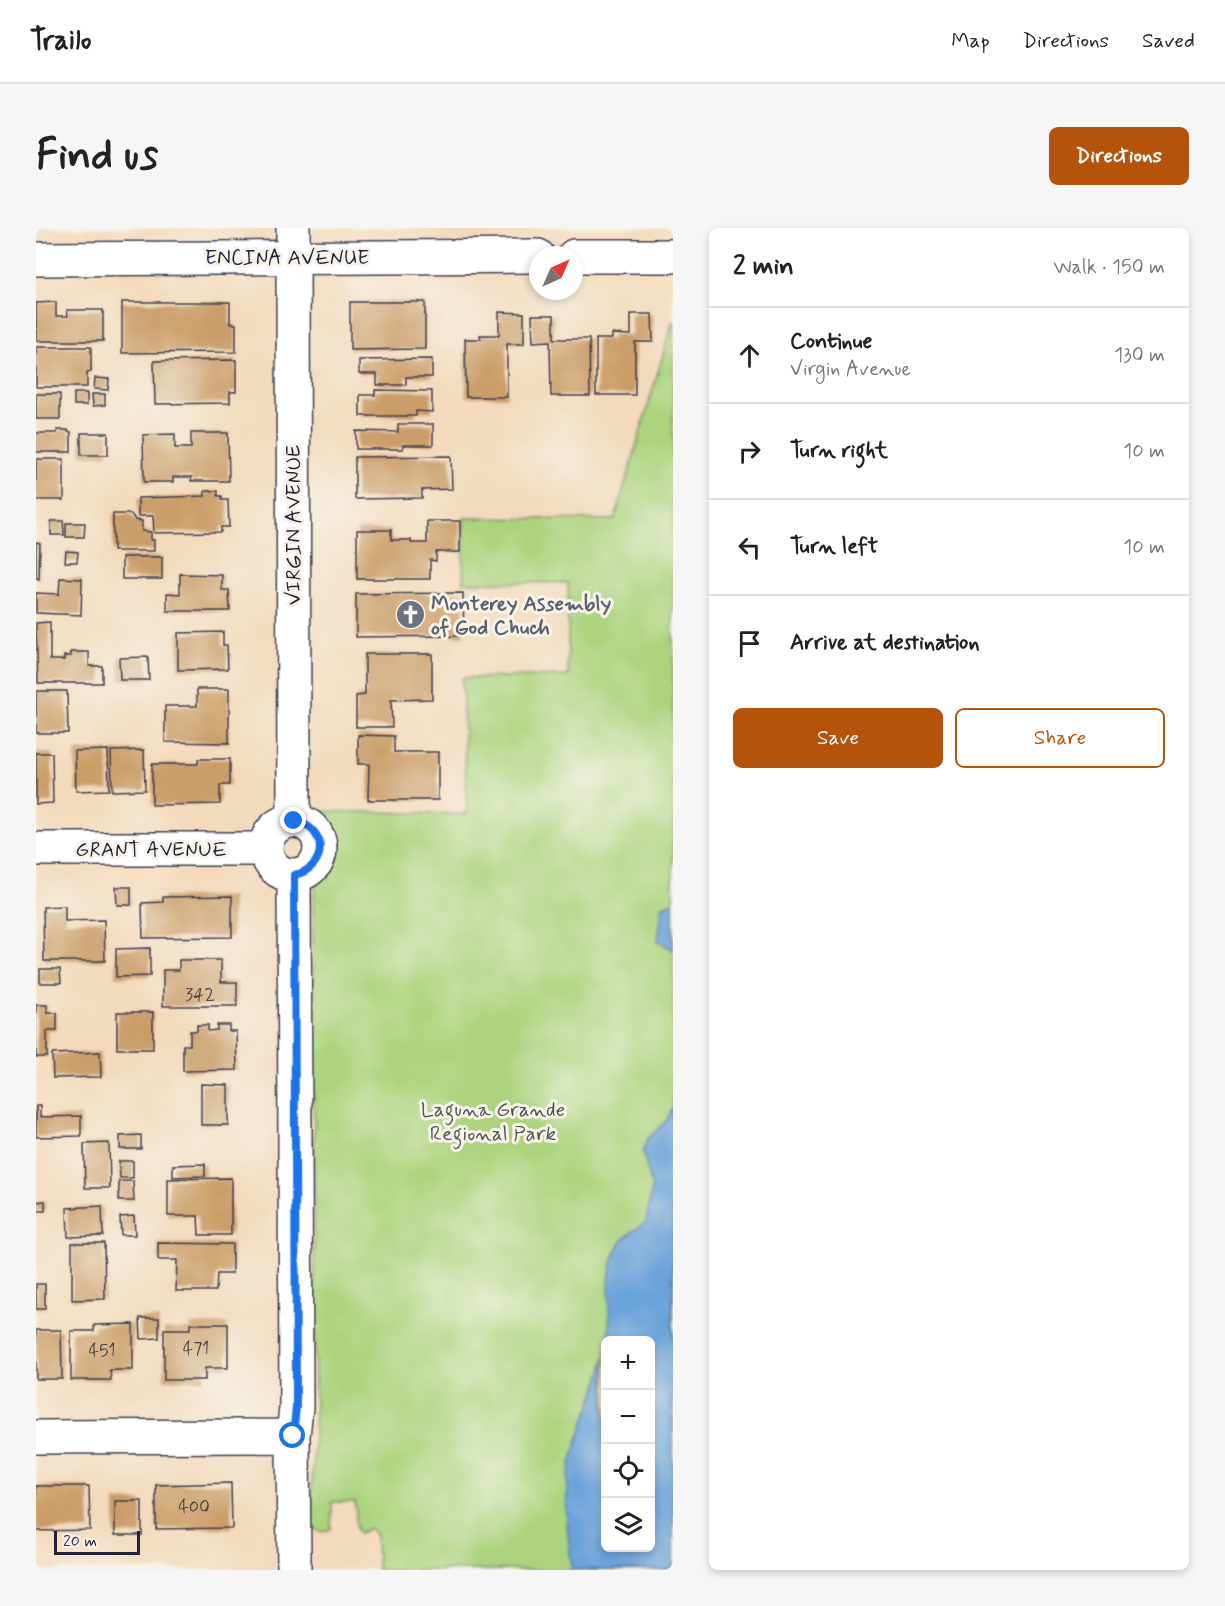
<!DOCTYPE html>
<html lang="en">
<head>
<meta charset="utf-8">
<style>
	body { margin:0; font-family:Mynerve,sans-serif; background:#f6f6f6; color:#222 }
	.controls { position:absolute; right:18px; bottom:18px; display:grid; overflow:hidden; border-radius:9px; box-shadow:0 3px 9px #0003 }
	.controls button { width:54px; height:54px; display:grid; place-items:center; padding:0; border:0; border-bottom:2px solid #e0e0e0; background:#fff; color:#222; font:30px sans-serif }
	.compass { position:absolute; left:493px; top:18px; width:54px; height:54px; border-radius:50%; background:#fff; box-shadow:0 3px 9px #0003; rotate:45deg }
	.scale { position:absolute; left:18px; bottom:15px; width:86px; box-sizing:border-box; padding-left:6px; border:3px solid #22223b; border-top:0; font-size:16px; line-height:21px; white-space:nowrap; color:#22223b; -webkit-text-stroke:4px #f7f3e8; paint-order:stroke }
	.stop { position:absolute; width:18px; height:18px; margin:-14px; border:4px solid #1a73e8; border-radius:50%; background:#fff }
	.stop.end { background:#1a73e8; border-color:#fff; box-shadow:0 2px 6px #0008 }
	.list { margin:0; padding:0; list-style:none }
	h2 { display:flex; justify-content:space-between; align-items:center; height:78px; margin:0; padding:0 24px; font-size:26px }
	h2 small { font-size:20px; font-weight:400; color:#767676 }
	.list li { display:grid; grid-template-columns:39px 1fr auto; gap:18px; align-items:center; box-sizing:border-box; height:96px; padding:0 24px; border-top:2px solid #e0e0e0 }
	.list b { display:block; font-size:22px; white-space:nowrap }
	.list p { margin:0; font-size:20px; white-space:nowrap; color:#767676 }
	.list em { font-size:20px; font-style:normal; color:#767676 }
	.actions { display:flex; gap:12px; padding:18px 24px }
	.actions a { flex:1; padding:14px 0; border:2px solid #b45309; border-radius:9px; text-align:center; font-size:21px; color:#b45309 }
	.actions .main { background:#b45309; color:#fff }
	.icon { flex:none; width:33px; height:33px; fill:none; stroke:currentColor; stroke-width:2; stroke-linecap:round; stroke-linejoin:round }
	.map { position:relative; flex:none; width:637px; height:1342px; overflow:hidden; border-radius:9px }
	header { display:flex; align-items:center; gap:36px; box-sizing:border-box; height:84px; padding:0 30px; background:#fff; border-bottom:2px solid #e0e0e0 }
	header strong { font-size:28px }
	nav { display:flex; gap:33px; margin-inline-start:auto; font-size:21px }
	.intro { display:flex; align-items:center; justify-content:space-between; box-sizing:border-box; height:144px; padding:0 36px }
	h1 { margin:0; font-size:42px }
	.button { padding:15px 27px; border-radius:9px; background:#b45309; color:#fff; font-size:21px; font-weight:700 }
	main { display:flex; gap:36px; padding:0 36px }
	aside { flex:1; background:#fff; border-radius:9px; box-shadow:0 3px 9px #0003 }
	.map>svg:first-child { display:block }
	.green { fill:#acd47e; stroke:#677b5c; stroke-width:1.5; fill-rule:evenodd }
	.water { fill:#6ba3da; stroke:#46628a; stroke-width:1.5 }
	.building { fill:#cb9e69 }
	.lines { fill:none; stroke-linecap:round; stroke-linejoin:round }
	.minor-casing { stroke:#413e4e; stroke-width:36 }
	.minor { stroke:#fff; stroke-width:33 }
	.route { stroke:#1a73e8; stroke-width:8 }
	.labels { text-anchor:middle; stroke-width:6; stroke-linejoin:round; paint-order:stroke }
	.number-label { font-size:18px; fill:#4c4146 }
	.street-label { font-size:21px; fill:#22223b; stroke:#f7f3e8 }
	.worship-label { font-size:21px; font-weight:bold; fill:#5b616d; stroke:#f7f3e8; text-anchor:start }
	.park-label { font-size:21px; fill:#4b574f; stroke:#f7f3e8 }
</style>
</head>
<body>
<header>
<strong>Trailo</strong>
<nav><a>Map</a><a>Directions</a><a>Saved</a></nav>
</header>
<div class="intro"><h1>Find us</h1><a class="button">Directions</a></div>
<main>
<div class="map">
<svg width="637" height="1342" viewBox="0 0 637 1342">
	<rect width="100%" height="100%" fill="#f7f3e8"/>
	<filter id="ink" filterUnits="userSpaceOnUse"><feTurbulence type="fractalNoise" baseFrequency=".0167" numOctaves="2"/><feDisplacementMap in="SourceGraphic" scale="12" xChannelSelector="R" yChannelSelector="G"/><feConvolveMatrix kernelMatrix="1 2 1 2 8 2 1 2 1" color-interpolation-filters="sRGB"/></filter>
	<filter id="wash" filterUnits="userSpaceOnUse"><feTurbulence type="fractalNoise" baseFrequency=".008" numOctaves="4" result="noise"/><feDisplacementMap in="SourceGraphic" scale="24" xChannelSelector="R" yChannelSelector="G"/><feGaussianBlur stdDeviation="1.35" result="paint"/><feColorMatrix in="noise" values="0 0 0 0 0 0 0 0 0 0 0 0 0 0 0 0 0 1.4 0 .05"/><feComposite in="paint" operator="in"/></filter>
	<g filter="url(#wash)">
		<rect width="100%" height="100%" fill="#f3dabc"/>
		<!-- green -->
		<path class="green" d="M 637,92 L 637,1342 L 341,1342 L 340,1307 L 333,1300 L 324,1305 L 321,1302 L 319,1274 L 296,1274 L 295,1301 L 287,1304 L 277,1301 L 276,1256 L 279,1179 L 277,674 L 280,656 L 293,628 L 291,613 L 278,583 L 431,586 L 426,450 L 532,448 L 532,355 L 427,354 L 428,290 L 579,292 ZM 570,1112 L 614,1112 L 614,1320 L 570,1320 Z"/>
		<!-- water -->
		<path class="water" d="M 637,673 L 637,722 L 622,713 L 626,679 Z
			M 637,879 L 637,1342 L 536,1342 C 533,1313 528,1283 532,1253 C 537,1210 562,1171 569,1128 L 570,1320 L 614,1320 L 614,1112 L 572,1112 C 577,1080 565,1045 585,1015 C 590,1006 602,1000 610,994 L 616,959 L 607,924 L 611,912 L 630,893 Z"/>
		<g id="blocks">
			<!-- building -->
			<path class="building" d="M 20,74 L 20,88 L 32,88 L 31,82 L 67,82 L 67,113 L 0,113 L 0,75 Z
				M 86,74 L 194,74 L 194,96 L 200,96 L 200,124 L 86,125 Z
				M 314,74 L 389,74 L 389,121 L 314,122 Z
				M 463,84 L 488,85 L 488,116 L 471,116 L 471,169 L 430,169 L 429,111 L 445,111 L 444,107 L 463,107 Z
				M 595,86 L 616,86 L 617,114 L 599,114 L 599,167 L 560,167 L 560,111 L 576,111 L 576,106 L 595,107 Z
				M 496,87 L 518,87 L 518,111 L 553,111 L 554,168 L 515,168 L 514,113 L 497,114 Z
				M 0,119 L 55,119 L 55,144 L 51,145 L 51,159 L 0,159 Z
				M 396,131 L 396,149 L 370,149 L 370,157 L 341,157 L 341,146 L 323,146 L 323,132 Z
				M 200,132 L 200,164 L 194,164 L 194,175 L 119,176 L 118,133 Z
				M 59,150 L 73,151 L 72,162 L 58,161 Z
				M 339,162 L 396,163 L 396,184 L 380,183 L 380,188 L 324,188 L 324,167 L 339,167 Z
				M 38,165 L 51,165 L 51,177 L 38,177 Z
				M 0,166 L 24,166 L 24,191 L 0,191 Z
				M 56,166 L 69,166 L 69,177 L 57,178 Z
				M 362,196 L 397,196 L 397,217 L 367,217 L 367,221 L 320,221 L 320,203 L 362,204 Z
				M 21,202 L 32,202 L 32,204 L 35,204 L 35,224 L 0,224 L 0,205 L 21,205 Z
				M 45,205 L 72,205 L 72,227 L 45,227 Z
				M 155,205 L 192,205 L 193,253 L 155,253 L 156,249 L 137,249 L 137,254 L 108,254 L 107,207 L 139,206 L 139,220 L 155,220 Z
				M 415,228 L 416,261 L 386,262 L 386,270 L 319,271 L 319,229 Z
				M 0,231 L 28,231 L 28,272 L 0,272 Z
				M 169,263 L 182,263 L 182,268 L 186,268 L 186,272 L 192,272 L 193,299 L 185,299 L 185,304 L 118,305 L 117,288 L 102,288 L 102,270 L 169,268 Z
				M 77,286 L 95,286 L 99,292 L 106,293 L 106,303 L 115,304 L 115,312 L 118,312 L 118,323 L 77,323 Z
				M 15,293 L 27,293 L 28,307 L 15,307 Z
				M 391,293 L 424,293 L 424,324 L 400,324 L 400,333 L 394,332 L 394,351 L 321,351 L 321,302 L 355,302 L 355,312 L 375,312 L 375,315 L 391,315 Z
				M 30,295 L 49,295 L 48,309 L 30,309 Z
				M 0,314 L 4,315 L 3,351 L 0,350 Z
				M 30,323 L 42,324 L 41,334 L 29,334 Z
				M 86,329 L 126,329 L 126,351 L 86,351 Z
				M 144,346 L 186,347 L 186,362 L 193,362 L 194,383 L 131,383 L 131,365 L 144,366 Z
				M 24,350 L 46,351 L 45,387 L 0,385 L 0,365 L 23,366 Z
				M 427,365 L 428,408 L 320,409 L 320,366 Z
				M 14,394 L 14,432 L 28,432 L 28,428 L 35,428 L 35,424 L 53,424 L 53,438 L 66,438 L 66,455 L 2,455 L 0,395 Z
				M 187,404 L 187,417 L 191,417 L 192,441 L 142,442 L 142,405 Z
				M 329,426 L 396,426 L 396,471 L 355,472 L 356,499 L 320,499 L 320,468 L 329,467 Z
				M 112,429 L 113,452 L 84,452 L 83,430 Z
				M 161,461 L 193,461 L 193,515 L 129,514 L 129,478 L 161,478 Z
				M 0,463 L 31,463 L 32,505 L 0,505 Z
				M 322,507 L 358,508 L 358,524 L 402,524 L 402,572 L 332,572 L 333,536 L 322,536 Z
				M 72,522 L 73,562 L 40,563 L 39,523 Z
				M 108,522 L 109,562 L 76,563 L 75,523 Z
				M 0,525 L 16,525 L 17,575 L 0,576 Z
				M 162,531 L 194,531 L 194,557 L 184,557 L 184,576 L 116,577 L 116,536 L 162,536 Z
				M 80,659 L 95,659 L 95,677 L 81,677 Z
				M 196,668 L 196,709 L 107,710 L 106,675 L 127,674 L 127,669 Z
				M 29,678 L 29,693 L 68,692 L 69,733 L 8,733 L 7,679 Z
				M 114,720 L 114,748 L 80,749 L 80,721 Z
				M 143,732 L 185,732 L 185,754 L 201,754 L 201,778 L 127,778 L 127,742 L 143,742 Z
				M 4,741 L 24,741 L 25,755 L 4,755 Z
				M 0,777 L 11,777 L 11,785 L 21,785 L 21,803 L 11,803 L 11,829 L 0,829 Z
				M 81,784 L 117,784 L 117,821 L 81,821 Z
				M 161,797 L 172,797 L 172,803 L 181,802 L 181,797 L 193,797 L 193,803 L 200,803 L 201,842 L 147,843 L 147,817 L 154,817 L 154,803 L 161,803 Z
				M 64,824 L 65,849 L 17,850 L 16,826 Z
				M 165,856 L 192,857 L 192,897 L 165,897 Z
				M 0,878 L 4,878 L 4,889 L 45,888 L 45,908 L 0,909 Z
				M 105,907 L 105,921 L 84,921 L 84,908 Z
				M 73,915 L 74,960 L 49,960 L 48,916 Z
				M 83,933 L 97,933 L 97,950 L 84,950 Z
				M 169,936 L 169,948 L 137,949 L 137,937 Z
				M 195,950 L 195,1007 L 163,1007 L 162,988 L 132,988 L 132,951 Z
				M 83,953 L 97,953 L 98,973 L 83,973 Z
				M 9,973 L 9,983 L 0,983 L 0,974 Z
				M 66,978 L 67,1008 L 32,1009 L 31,980 Z
				M 98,988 L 99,1007 L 85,1007 L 84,989 Z
				M 36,1015 L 68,1015 L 69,1071 L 36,1072 Z
				M 122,1015 L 196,1016 L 196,1046 L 181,1046 L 180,1063 L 140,1063 L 141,1032 L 122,1032 Z
				M 0,1056 L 9,1056 L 9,1081 L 0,1081 Z
				M 104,1090 L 123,1090 L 123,1110 L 105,1111 Z
				M 97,1096 L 97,1142 L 74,1142 L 75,1152 L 35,1152 L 35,1103 L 58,1103 L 58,1097 Z
				M 154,1096 L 192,1096 L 192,1140 L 169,1140 L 169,1152 L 128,1152 L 128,1101 L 154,1101 Z
				M 0,1102 L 25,1102 L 26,1151 L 0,1151 Z
				M 195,1255 L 196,1300 L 120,1301 L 120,1257 Z
				M 0,1258 L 53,1258 L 54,1302 L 0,1303 Z
				M 79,1273 L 106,1273 L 106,1307 L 79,1307 Z"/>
		</g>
	</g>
	<g filter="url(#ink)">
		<use href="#blocks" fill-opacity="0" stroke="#413e4e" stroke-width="1.5"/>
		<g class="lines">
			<defs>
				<path id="minor" d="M 257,0 L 258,593
					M 538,28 L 637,28
					M 0,31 L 502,28
					M230 620a27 27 0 1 1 54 0a27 27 0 1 1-54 0Z
					M 0,621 L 230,621
					M 258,647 L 260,1179 L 257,1208 L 258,1342
					M 0,1209 L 257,1208"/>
			</defs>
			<!-- minor casing -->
			<use href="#minor" class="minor-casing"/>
			<!-- minor -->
			<use href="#minor" class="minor"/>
		</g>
	</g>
	<g class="lines" filter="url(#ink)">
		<!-- route -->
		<path class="route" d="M 257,1208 L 260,1179 L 258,647 C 292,640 293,600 258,593"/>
	</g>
	<!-- icons -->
	<defs>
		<symbol id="church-disc" viewBox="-11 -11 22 22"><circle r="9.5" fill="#6b7280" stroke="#f7f3e8"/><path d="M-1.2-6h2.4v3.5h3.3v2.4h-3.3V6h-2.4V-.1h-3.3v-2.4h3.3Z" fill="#fff"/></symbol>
	</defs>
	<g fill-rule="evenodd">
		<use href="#church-disc" x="358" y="370" width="33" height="33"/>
	</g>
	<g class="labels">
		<!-- number labels -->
		<g class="number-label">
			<text x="164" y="772">342</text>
			<text x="160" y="1126">471</text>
			<text x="66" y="1128">451</text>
			<text x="158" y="1284">400</text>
		</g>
		<!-- street labels -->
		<g class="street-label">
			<text x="251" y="36">ENCINA AVENUE</text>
			<text transform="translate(257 297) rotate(-90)" y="7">VIRGIN AVENUE</text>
			<text x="115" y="628">GRANT AVENUE</text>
		</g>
		<!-- worship labels -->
		<g class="worship-label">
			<text x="395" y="382">Monterey Assembly<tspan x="395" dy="24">of God Chuch</tspan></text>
		</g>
		<!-- park labels -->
		<g class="park-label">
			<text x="457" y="888">Laguna Grande<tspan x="457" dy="24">Regional Park</tspan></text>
		</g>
	</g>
</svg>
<div class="controls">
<button>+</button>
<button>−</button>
<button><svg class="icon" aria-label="locate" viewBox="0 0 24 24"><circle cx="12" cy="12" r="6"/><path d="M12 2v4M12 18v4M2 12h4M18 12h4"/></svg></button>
<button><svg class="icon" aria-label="layers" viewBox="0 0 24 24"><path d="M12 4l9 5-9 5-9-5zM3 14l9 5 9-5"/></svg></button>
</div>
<svg class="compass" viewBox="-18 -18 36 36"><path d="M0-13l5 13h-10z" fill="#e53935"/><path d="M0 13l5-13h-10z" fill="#767676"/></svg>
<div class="scale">20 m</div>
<div class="stop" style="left:257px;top:1208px"></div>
<div class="stop end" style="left:258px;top:593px"></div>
</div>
<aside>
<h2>2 min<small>Walk · 150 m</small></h2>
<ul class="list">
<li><svg class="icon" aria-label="ahead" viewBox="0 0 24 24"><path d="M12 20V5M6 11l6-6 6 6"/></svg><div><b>Continue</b><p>Virgin Avenue</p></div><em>130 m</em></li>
<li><svg class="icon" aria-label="right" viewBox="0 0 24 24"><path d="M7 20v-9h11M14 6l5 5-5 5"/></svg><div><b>Turn right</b></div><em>10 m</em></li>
<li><svg class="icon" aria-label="left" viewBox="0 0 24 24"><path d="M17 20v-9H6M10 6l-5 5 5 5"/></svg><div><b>Turn left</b></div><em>10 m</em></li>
<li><svg class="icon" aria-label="arrive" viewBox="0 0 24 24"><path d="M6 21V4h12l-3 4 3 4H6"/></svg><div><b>Arrive at destination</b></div></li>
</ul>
<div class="actions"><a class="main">Save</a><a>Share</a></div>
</aside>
</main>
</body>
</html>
